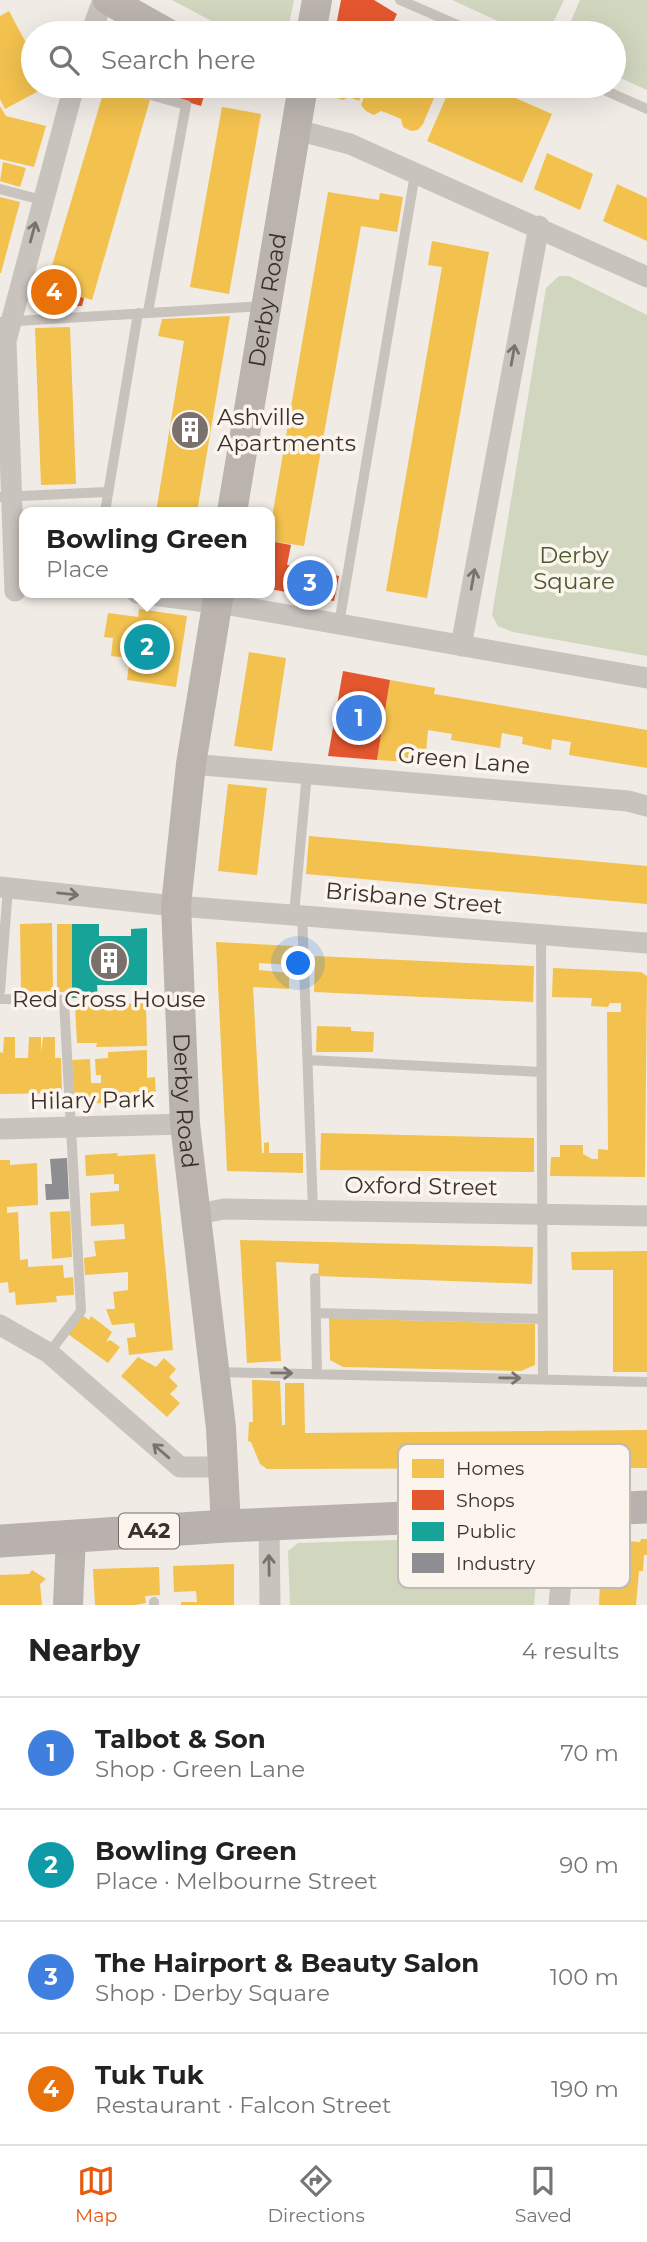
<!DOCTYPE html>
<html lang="en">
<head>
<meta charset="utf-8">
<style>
	body { margin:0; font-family:Montserrat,sans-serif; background:#f6f6f6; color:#222 }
	.you { position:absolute; left:299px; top:964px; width:24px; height:24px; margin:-18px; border:5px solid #fff; border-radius:50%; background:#1a73e8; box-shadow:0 0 0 10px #1a73e833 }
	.badge { display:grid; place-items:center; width:46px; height:46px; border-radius:50%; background:#ea580c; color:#fff; font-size:23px; font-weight:700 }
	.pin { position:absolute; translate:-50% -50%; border:4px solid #fff; box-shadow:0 2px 7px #0006 }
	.popup { position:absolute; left:19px; top:507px; width:256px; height:91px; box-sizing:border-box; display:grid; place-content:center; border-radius:14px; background:#fff; filter:drop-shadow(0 2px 5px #0005); font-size:23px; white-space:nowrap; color:#767676 }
	.popup b { font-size:26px; color:#222 }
	.popup::after { content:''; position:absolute; left:50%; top:100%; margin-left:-14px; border:14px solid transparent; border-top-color:#fff }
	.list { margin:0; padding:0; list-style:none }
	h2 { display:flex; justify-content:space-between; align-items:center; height:91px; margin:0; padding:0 28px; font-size:30px }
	h2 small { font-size:23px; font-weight:400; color:#767676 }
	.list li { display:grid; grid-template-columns:46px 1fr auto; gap:21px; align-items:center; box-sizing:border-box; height:112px; padding:0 28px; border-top:2px solid #e0e0e0 }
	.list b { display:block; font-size:26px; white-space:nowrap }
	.list p { margin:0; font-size:23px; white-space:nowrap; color:#767676 }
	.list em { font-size:23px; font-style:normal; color:#767676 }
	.icon { flex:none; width:38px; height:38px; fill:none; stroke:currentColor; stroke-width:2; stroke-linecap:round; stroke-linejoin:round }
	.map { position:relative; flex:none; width:647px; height:1605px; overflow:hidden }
	.search { position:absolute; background:#fff; box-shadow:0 7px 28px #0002; left:21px; right:21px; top:21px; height:77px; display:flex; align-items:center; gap:18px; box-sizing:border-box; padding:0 24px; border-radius:38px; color:#767676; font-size:26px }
	.sheet { height:539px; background:#fff }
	nav { display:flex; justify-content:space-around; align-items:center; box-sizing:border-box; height:98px; border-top:2px solid #e0e0e0; background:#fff; font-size:19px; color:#767676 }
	nav a { display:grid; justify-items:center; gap:4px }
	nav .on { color:#ea580c }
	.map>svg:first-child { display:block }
	.green { fill:#d1d6bf }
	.homes { fill:#f2c14e }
	.shops { fill:#e4572e }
	.public { fill:#17a398 }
	.industry { fill:#8d8d92 }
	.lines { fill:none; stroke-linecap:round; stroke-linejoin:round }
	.service { stroke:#c9c3be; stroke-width:10 }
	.minor { stroke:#c9c3be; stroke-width:21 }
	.secondary { stroke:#bab3ae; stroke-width:30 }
	.primary { stroke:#b8b1ad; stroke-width:33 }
	.oneway { stroke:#7b726d }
	.labels { text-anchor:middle; stroke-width:7; stroke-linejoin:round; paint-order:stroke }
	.shield { fill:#fbf5ee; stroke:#756b66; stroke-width:2 }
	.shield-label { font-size:21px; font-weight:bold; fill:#3b302b }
	.street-label { font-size:23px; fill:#3b302b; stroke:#fbf5ee }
	.poi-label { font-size:23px; fill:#3b302b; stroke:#fbf5ee; text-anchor:start }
	.park-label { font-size:23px; fill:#4a5a2e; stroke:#fbf5ee }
	.key { fill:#fbf5ee; stroke:#c1bab4; stroke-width:2 }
	.key-label { font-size:19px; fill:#3b302b }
</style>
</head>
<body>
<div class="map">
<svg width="647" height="1605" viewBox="0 0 647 1605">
	<rect width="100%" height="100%" fill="#f0ebe5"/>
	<!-- green -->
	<path class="green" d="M 172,0 L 294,0 L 287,33 L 234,33 Z
		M 452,0 L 564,0 L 548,33 L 524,33 Z
		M 580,0 L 647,0 L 647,90 L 614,75 L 614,33 L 566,33 Z
		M 559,276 L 569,276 L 647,315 L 647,656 L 513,632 L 498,626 L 492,615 L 546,288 Z
		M 528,1536 L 539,1549 L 534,1605 L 290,1605 L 288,1551 L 298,1543 Z"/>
	<!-- homes -->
	<path class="homes" d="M 9,11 L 33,56 L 33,86 L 48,86 L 5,109 L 0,99 L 0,16 Z
		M 329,86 L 366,86 L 359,101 L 349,97 L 343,100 L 334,97 L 327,90 Z
		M 368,86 L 439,86 L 423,124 L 418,130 L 411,131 L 403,127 L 401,119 L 387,113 L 381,111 L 374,115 L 366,111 L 361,105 Z
		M 451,86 L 488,86 L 552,114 L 522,183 L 427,141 Z
		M 105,87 L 150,100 L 92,300 L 46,286 Z
		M 0,106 L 6,116 L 46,126 L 34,167 L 0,159 Z
		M 222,107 L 261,114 L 229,294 L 190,287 Z
		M 547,153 L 593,174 L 580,210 L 534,189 Z
		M 3,162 L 26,168 L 20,187 L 0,181 Z
		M 617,184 L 647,198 L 647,241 L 603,221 Z
		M 328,192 L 379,200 L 380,193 L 403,197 L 397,232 L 361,226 L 304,546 L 270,541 L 270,529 Z
		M 0,197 L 20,202 L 1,273 L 0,273 Z
		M 432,241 L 489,252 L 427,598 L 386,591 L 442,267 L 428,265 Z
		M 230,316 L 197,512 L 156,512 L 184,341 L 158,336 L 162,319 Z
		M 70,327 L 76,484 L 41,485 L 35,328 Z
		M 139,609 L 187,616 L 176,687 L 127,680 L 130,658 L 111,656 L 113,638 L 104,637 L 108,613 L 138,617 Z
		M 249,652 L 286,658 L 272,751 L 234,746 Z
		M 390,680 L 435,688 L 434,694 L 647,730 L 647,768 L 569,755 L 571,742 L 552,739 L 551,750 L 522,744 L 523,737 L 502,733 L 500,748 L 451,740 L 452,734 L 428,730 L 425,763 L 377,760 Z
		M 228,784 L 267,788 L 257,875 L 218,871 Z
		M 309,836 L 647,866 L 647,904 L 306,874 Z
		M 52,923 L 53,991 L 21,992 L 20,924 Z
		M 57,924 L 72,924 L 72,998 L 68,998 L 69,992 L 57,992 Z
		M 216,942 L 294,946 L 293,965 L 259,963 L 259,970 L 289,973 L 289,989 L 253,987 L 262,1153 L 264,1153 L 264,1143 L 269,1142 L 269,1153 L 303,1153 L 303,1173 L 227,1171 Z
		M 315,956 L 534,966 L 533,1002 L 314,992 Z
		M 553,968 L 641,972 L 647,976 L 645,1177 L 550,1176 L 551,1157 L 560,1157 L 560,1145 L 583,1145 L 583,1154 L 592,1159 L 598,1159 L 598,1149 L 608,1150 L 607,1012 L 621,1012 L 621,1003 L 610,1003 L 608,1007 L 591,1006 L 592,998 L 552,997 Z
		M 146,1003 L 147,1046 L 96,1047 L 97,1043 L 77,1043 L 75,1005 Z
		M 317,1026 L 351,1027 L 351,1031 L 374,1032 L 373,1052 L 316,1052 Z
		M 4,1037 L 15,1037 L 15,1058 L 28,1058 L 29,1037 L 41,1037 L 41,1053 L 43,1037 L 55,1037 L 55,1058 L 61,1058 L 62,1093 L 0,1094 L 0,1052 L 3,1053 Z
		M 147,1050 L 147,1078 L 155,1077 L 156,1097 L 102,1100 L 103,1103 L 86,1104 L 86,1100 L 74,1100 L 72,1060 L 90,1059 L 91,1083 L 101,1083 L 101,1075 L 96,1075 L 95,1059 L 108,1058 L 108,1052 Z
		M 321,1133 L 534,1138 L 534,1172 L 320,1170 Z
		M 118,1153 L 117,1156 L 155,1154 L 173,1350 L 129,1355 L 127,1338 L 136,1337 L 134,1323 L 112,1325 L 106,1309 L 115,1309 L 113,1292 L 128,1290 L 128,1272 L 85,1275 L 84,1258 L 96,1256 L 94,1241 L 125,1239 L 124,1224 L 91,1226 L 90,1193 L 119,1191 L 119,1184 L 114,1184 L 114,1174 L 86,1176 L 85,1155 Z
		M 0,1160 L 10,1160 L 10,1165 L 37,1163 L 38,1205 L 7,1207 L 7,1213 L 18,1212 L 20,1260 L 28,1259 L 28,1267 L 63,1265 L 64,1278 L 73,1277 L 74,1295 L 56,1296 L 57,1302 L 16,1305 L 15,1292 L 9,1293 L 8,1282 L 0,1283 Z
		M 70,1211 L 72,1257 L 52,1259 L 50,1212 Z
		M 240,1240 L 533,1247 L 532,1284 L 318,1276 L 319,1264 L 276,1262 L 281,1361 L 247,1363 Z
		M 647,1251 L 647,1372 L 613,1372 L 613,1270 L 572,1270 L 571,1252 Z
		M 82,1315 L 89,1320 L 91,1316 L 112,1332 L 106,1342 L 110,1340 L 120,1347 L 108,1363 L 68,1334 Z
		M 329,1318 L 535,1324 L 535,1365 L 521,1371 L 343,1367 L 330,1360 Z
		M 138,1357 L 156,1367 L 164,1358 L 176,1369 L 169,1377 L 178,1386 L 170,1394 L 180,1403 L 167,1417 L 121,1376 Z
		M 252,1380 L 280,1381 L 282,1425 L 285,1425 L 285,1383 L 304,1383 L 305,1433 L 647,1430 L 647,1468 L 267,1469 L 260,1464 L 251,1442 L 248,1441 L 249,1422 L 253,1422 Z
		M 602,1539 L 640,1542 L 641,1539 L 647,1539 L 647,1555 L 644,1555 L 643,1571 L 639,1571 L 636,1605 L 599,1605 Z
		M 234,1564 L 234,1605 L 181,1605 L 181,1602 L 197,1602 L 196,1591 L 174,1592 L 173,1566 Z
		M 159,1567 L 160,1595 L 145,1596 L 146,1603 L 135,1605 L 95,1605 L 93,1569 Z
		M 32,1570 L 46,1579 L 40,1584 L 42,1605 L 0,1605 L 0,1575 L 29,1574 Z"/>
	<!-- shops -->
	<path class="shops" d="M 341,0 L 374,0 L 397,14 L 388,33 L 335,31 Z
		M 167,86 L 207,86 L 201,106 L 164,95 Z
		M 46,286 L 84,298 L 82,306 L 39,308 Z
		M 270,541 L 291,545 L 287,565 L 339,576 L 334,601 L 270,589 Z
		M 343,671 L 390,680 L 377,760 L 328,756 Z"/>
	<!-- public -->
	<path class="public" d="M 72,924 L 99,924 L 99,936 L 131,936 L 131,929 L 147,928 L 147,985 L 97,985 L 98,998 L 72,998 Z"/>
	<!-- industry -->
	<path class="industry" d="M 67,1158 L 69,1199 L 46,1200 L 45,1184 L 52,1184 L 50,1159 Z"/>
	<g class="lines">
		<!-- service -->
		<path class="service" d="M 400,0 L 476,33
			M 119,86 L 186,105 L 148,312
			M 595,86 L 647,109
			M 0,189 L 42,200
			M 0,322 L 263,306
			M 0,497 L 107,492
			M 105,512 L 138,313
			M 339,624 L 415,174
			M 294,914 L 307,773
			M 302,914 L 313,1210
			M 541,936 L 543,1379
			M 0,991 L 8,888
			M 0,999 L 64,1000 L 81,1311 L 49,1353
			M 308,1060 L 541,1072
			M 315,1278 L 317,1374
			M 316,1313 L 542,1319
			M 217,1372 L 647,1382
			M 154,1602 L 154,1605"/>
		<!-- minor -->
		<path class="minor" d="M 91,33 L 103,0
			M 297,130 L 350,144 L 647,277
			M 15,591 L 6,341 L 74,86
			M 137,593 L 230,605 L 647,678
			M 461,646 L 539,226
			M 191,764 L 628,801 L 647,806
			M 0,887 L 165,905 L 647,943
			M 0,1129 L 185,1124
			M 194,1215 L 224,1209 L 647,1216
			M 0,1325 L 49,1353 L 180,1467 L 223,1467
			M 269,1525 L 270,1605
			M 559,1605 L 567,1511"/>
		<!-- secondary -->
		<g class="secondary">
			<path d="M 108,0 L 167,33"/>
			<path d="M 311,33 L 317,0"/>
			<path id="s1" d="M 232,512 L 303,86"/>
			<path id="s2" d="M 219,593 L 191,764 L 176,905 L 185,1124 L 221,1428 L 226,1526"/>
			<path d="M 68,1605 L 71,1536"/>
		</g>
		<!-- primary -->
		<path class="primary" d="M 0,1541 L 226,1526 L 647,1507"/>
	</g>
	<!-- one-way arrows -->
	<defs><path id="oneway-shaft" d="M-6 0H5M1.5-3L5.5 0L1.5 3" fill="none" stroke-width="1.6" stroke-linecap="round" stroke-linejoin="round" transform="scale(1.75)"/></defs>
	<g class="oneway">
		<use href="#oneway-shaft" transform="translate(33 232) rotate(-75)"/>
		<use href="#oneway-shaft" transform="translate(513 355) rotate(-80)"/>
		<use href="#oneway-shaft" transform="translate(473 579) rotate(-80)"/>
		<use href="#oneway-shaft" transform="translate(68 894) rotate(6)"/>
		<use href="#oneway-shaft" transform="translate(282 1373) rotate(1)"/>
		<use href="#oneway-shaft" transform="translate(510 1378) rotate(1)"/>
		<use href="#oneway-shaft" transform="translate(161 1451) rotate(-139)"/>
		<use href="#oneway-shaft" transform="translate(269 1565) rotate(-91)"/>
	</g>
	<!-- icons -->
	<defs>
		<symbol id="building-disc" viewBox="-11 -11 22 22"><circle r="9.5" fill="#7a716c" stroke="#fbf5ee"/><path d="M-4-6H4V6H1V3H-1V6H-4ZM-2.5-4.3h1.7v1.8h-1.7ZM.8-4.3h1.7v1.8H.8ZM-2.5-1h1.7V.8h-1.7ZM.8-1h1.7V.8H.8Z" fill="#fff"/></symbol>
	</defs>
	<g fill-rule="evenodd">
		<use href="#building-disc" x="168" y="408" width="44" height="44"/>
		<use href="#building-disc" x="87" y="939" width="44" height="44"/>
	</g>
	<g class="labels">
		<!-- shield labels -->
		<rect class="shield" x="119" y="1513.5" width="60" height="35" rx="5"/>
		<g class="shield-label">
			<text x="149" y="1538">A42</text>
		</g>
		<!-- street labels -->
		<g class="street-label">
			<text dy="8" stroke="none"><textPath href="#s1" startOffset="215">Derby Road</textPath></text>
			<text transform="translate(464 760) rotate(5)" y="8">Green Lane</text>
			<text transform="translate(414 898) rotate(5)" y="8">Brisbane Street</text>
			<text transform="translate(92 1100) rotate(-1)" y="8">Hilary Park</text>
			<text dy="8" stroke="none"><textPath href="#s2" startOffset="511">Derby Road</textPath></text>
			<text transform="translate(421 1186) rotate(1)" y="8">Oxford Street</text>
		</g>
		<!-- poi labels -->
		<g class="poi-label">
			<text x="217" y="425">Ashville<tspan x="217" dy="26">Apartments</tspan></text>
			<text x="109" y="1007" text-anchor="middle">Red Cross House</text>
		</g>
		<!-- park labels -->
		<g class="park-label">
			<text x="574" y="563">Derby<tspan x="574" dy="26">Square</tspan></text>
		</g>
	</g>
	<!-- legend -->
	<rect x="398" y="1444" width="232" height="144" rx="10" class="key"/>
	<rect x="412" y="1459" width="32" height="19" fill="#f2c14e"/>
	<rect x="412" y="1490" width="32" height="20" fill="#e4572e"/>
	<rect x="412" y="1522" width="32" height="19" fill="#17a398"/>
	<rect x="412" y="1553" width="32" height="20" fill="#8d8d92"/>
	<g class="key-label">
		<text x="456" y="1475">Homes</text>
		<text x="456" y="1507">Shops</text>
		<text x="456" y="1538">Public</text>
		<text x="456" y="1570">Industry</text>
	</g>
</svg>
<div class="you"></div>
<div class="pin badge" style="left:359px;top:718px;background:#3f7fe0">1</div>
<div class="pin badge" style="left:147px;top:647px;background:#0f9aa8">2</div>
<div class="popup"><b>Bowling Green</b>Place</div>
<div class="pin badge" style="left:310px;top:583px;background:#3f7fe0">3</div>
<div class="pin badge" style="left:54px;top:292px;background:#e8710a">4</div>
<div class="search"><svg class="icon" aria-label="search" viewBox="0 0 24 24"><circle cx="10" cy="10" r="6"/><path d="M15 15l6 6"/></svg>Search here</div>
</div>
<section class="sheet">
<h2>Nearby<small>4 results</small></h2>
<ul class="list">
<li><span class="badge" style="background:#3f7fe0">1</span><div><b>Talbot &amp; Son</b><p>Shop · Green Lane</p></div><em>70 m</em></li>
<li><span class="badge" style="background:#0f9aa8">2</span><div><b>Bowling Green</b><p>Place · Melbourne Street</p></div><em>90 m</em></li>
<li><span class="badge" style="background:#3f7fe0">3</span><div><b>The Hairport &amp; Beauty Salon</b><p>Shop · Derby Square</p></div><em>100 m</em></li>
<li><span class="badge" style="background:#e8710a">4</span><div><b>Tuk Tuk</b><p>Restaurant · Falcon Street</p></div><em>190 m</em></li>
</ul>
</section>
<nav>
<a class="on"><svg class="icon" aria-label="map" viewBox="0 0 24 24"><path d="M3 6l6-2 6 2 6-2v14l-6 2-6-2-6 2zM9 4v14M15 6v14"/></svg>Map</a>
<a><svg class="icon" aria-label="directions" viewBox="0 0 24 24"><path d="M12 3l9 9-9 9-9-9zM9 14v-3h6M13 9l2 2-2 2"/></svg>Directions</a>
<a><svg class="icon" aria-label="saved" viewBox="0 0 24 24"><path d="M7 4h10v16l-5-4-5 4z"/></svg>Saved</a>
</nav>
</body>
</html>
